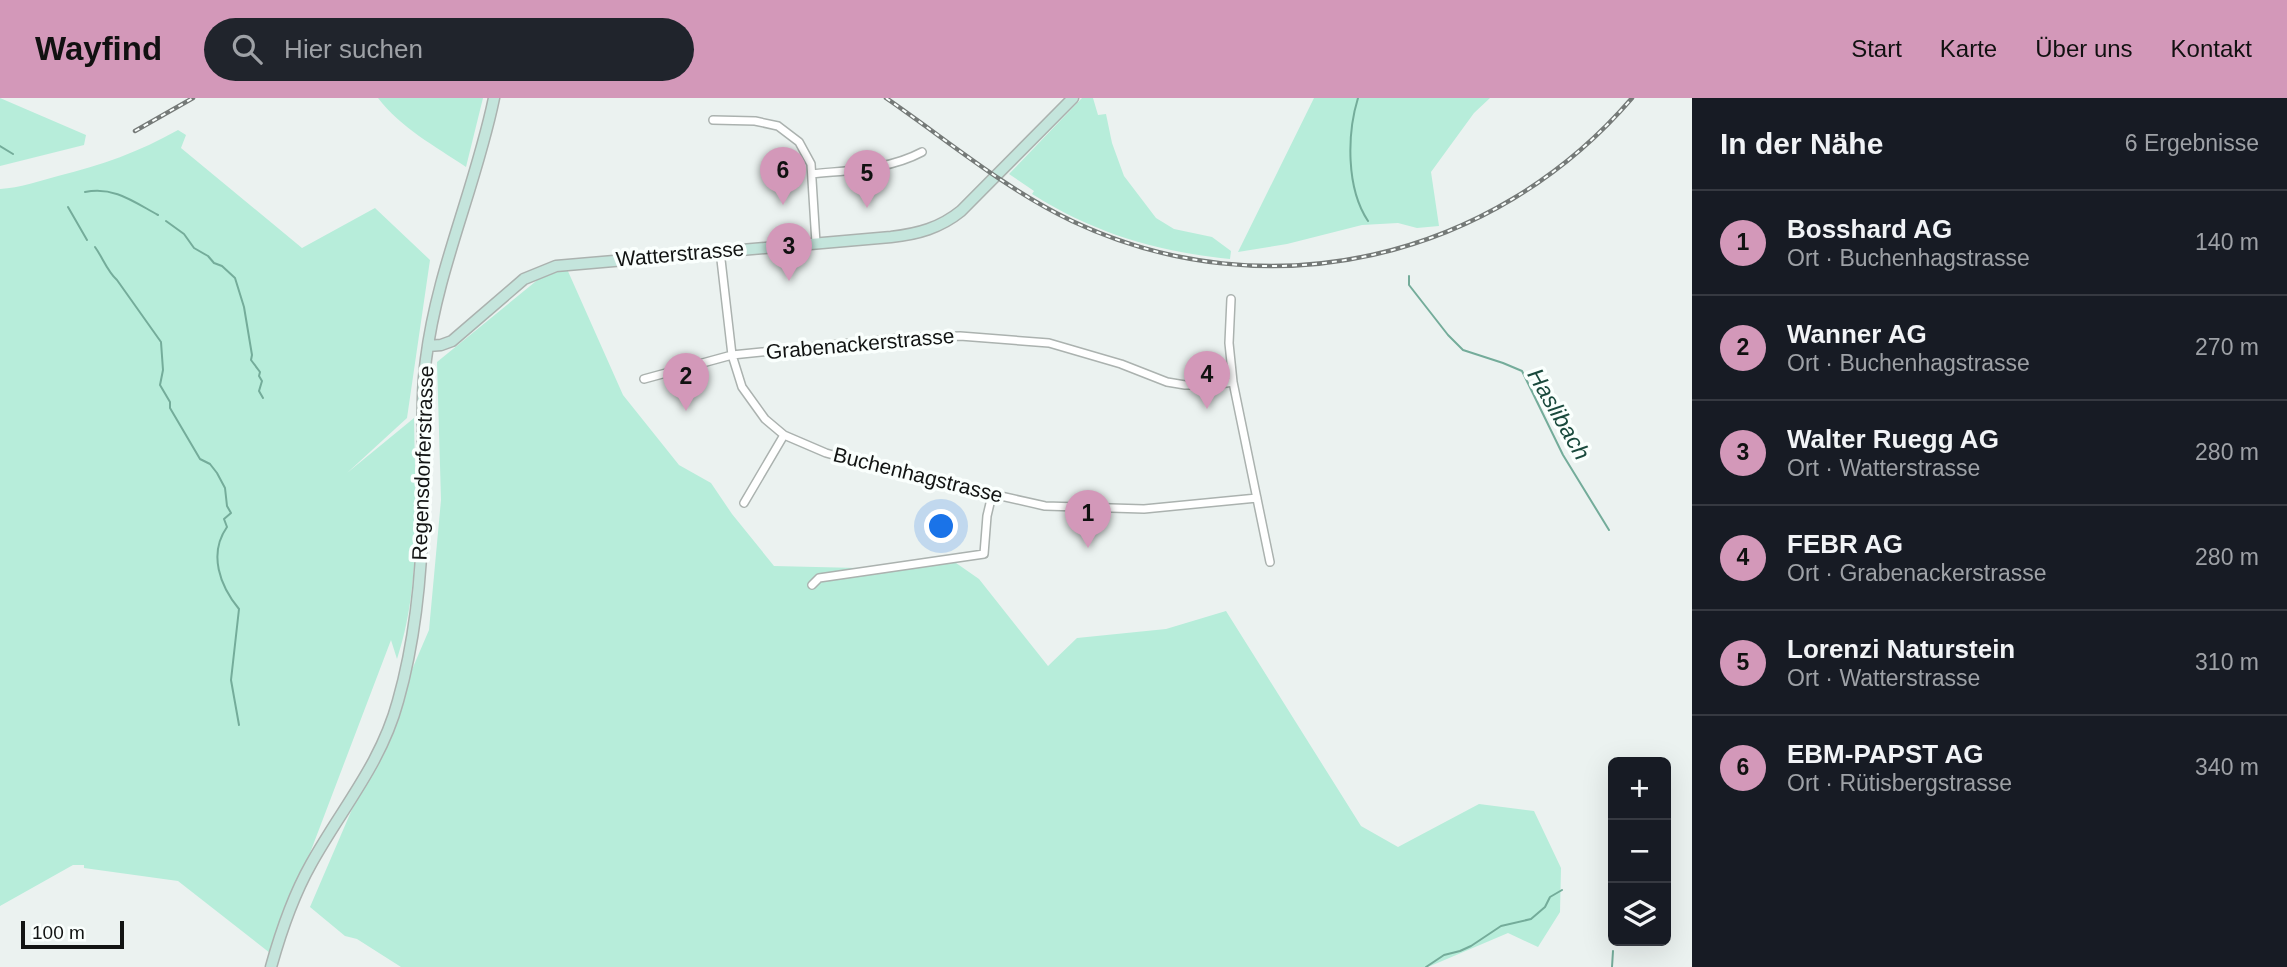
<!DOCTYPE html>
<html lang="de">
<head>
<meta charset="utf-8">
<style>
	body { margin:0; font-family:Helvetica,sans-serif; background:#20242c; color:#f1f3f6 }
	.controls { position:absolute; right:21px; bottom:21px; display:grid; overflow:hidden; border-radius:10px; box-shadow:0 7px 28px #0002 }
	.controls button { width:63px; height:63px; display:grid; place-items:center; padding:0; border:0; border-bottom:2px solid #363941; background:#171b24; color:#f1f3f6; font:35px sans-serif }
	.scale { position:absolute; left:21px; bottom:18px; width:103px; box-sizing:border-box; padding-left:7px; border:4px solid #121413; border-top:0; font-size:19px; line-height:24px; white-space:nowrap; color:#121413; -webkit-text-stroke:5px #fafffd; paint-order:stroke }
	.you { position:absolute; left:942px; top:429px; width:24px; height:24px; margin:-18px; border:5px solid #fff; border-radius:50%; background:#1a73e8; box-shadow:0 0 0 10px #1a73e833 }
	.badge { display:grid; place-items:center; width:46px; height:46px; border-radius:50%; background:#d398b9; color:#111; font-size:23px; font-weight:700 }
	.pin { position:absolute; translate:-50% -58px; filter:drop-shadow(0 2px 4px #0008) }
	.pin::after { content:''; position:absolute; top:37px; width:24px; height:21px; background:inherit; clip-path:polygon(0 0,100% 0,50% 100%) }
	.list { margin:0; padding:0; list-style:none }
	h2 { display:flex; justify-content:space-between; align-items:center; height:91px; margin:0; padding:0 28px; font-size:30px }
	h2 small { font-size:23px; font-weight:400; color:#9ea1a6 }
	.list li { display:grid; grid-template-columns:46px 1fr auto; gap:21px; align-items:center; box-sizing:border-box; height:105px; padding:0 28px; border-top:2px solid #363941 }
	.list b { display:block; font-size:26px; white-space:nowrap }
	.list p { margin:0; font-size:23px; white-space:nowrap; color:#9ea1a6 }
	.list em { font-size:23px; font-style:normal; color:#9ea1a6 }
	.icon { flex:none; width:38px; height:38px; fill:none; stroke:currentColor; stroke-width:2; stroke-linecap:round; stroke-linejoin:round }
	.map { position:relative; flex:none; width:1692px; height:869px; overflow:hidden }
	header { display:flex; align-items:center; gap:42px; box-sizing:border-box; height:98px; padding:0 35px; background:#d398b9; color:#111 }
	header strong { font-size:33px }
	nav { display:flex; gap:38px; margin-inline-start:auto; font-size:24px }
	.search { width:490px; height:63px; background:#20242c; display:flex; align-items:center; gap:18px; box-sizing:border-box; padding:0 24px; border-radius:38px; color:#9ea1a6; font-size:26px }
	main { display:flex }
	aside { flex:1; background:#171b24 }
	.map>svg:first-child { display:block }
	.green { fill:#b7edda }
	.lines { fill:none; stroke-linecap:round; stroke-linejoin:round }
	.stream { stroke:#74ac9a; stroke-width:2 }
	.street-casing { stroke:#abb2af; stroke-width:10 }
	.secondary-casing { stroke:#abb2af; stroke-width:13 }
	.street { stroke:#fff; stroke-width:7 }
	.secondary { stroke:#c4e5dc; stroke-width:10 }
	.rail-casing { stroke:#757a78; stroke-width:4.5 }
	.rail { stroke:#fafffd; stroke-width:2; stroke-dasharray:5; stroke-linecap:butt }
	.labels { text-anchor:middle; stroke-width:7; stroke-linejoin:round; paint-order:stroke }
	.street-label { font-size:21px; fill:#121413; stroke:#fafffd }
	.water-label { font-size:23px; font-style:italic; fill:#19493c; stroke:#fafffd }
</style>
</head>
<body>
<header>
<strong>Wayfind</strong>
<div class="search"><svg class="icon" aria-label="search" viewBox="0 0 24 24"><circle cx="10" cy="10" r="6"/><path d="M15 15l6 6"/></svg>Hier suchen</div>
<nav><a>Start</a><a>Karte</a><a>Über uns</a><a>Kontakt</a></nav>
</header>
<main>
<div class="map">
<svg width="1692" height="869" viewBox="0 0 1692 869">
	<rect width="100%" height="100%" fill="#ebf2f0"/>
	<!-- green -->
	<path class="green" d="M 0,0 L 86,37 L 84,47 L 0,68 Z
		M 378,0 L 483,0 L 466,69 C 435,48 401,30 378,0 Z
		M 1082,0 L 1093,0 L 1098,17 L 1106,16 L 1112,45 L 1124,78 L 1156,120 L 1174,131 L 1212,139 L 1231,153 L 1230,161 C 1155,153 1096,136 1032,96 L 1034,93 L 1009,76 Z
		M 1314,0 L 1490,0 L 1474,15 L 1431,74 L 1439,128 L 1417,130 L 1398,125 L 1362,127 L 1287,146 L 1238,154 Z
		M 178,32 L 186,37 L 181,50 L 302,150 L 375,110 L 430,162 L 407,320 L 347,375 L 414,320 C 415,398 422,487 397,561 L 391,542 L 307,763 L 270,855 L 178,783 L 84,770 L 84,767 L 73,767 L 0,808 L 0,91 C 20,90 39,83 58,78 C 102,67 139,54 178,32 Z
		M 567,171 L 623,297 L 679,367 L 711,385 L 732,416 L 774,468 L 858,470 L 946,458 L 979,481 L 1048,568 L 1077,540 L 1166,531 L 1226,513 L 1361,728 L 1398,749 L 1479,706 L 1534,713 L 1561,770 L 1560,814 L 1538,849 L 1508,835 L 1428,869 L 401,869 L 357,841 L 345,838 L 310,809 L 429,532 L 441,402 L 437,264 L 546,175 Z"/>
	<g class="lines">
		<!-- stream -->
		<path class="stream" d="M 1358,0 C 1347,36 1346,90 1368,123
			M 0,48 L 13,56
			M 85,94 C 114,88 134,104 158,117
			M 68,109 L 87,142
			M 166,123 L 184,136 L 194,150 L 208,158 L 214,165 L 222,168 L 235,180 L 244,209 L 252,257 L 251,262 L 260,274 L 259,278 L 262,283 L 259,293 L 263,300
			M 95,149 C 103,160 107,173 117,182 L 161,244 L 163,272 L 160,287 L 170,304 L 170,310 L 200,361 L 210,366 L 217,375 L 225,390 L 227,408 L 231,415 L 224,421 L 227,429 C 208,456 220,488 239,511 L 231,582 L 239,627
			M 1409,178 L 1409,187 L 1448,237 L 1463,252 L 1503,265 L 1522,273 L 1563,357 L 1609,432
			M 1426,869 L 1444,857 L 1460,853 L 1471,848 L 1501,828 L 1531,821 L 1545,809 L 1550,799 L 1562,792
			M 1612,869 L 1613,853"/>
		<defs>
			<path id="street" d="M 713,22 L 755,23 L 778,28 L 799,44 L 811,66 L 816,145
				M 812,76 C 850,72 888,72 922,54
				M 720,153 L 732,257 L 742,289 L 765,321 L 784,337 L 826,355 L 894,374 L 1045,408 L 1144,411 L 1257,400
				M 1231,201 L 1229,245 L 1233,284 L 1270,464
				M 644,281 L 732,257 L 900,240 L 960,238 L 1049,245 L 1121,266 L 1167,284 L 1185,287 L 1213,287 L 1233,284
				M 744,405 L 784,337
				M 812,487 L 819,480 L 984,456 L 987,418 L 992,397"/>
			<path id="secondary" d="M 428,248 L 441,247 L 452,243 L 524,181 L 556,168 L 891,139 C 918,136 940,130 961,113 L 1073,0
				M 271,869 C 281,833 293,798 311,766 C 342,710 381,666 398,603 C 417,536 423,463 423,393 C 424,349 420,305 426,261 C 437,172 476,88 494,0"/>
		</defs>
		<!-- street casing -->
		<use href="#street" class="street-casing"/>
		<!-- secondary casing -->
		<use href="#secondary" class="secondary-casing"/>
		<!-- street -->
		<use href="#street" class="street"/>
		<!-- secondary -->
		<use href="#secondary" class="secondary"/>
		<defs>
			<path id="rail" d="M 886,0 C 947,42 1005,91 1072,123 C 1267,215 1493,162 1632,0
				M 135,33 L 193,0"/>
		</defs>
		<!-- rail casing -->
		<use href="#rail" class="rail-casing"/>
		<!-- rail -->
		<use href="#rail" class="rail"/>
	</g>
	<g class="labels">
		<!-- street labels -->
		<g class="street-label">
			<text transform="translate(680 156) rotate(-5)" y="7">Watterstrasse</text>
			<text transform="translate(860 246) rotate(-5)" y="7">Grabenackerstrasse</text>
			<text transform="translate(423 365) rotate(-88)" y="7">Regensdorferstrasse</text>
			<text transform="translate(918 377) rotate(14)" y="7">Buchenhagstrasse</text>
		</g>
		<!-- water labels -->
		<g class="water-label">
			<text transform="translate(1559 316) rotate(60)" y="8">Haslibach</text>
		</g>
	</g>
</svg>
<div class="controls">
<button>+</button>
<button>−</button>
<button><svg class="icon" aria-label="layers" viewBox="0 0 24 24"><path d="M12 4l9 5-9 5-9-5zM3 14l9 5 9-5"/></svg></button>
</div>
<div class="scale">100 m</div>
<div class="you"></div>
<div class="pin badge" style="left:1088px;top:450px">1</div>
<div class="pin badge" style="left:686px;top:313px">2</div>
<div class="pin badge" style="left:789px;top:183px">3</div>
<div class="pin badge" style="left:1207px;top:311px">4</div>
<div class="pin badge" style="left:867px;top:110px">5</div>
<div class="pin badge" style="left:783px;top:107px">6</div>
</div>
<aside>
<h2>In der Nähe<small>6 Ergebnisse</small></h2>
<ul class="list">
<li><span class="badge">1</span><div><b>Bosshard AG</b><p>Ort · Buchenhagstrasse</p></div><em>140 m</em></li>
<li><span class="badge">2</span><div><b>Wanner AG</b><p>Ort · Buchenhagstrasse</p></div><em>270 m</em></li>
<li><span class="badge">3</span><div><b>Walter Ruegg AG</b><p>Ort · Watterstrasse</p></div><em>280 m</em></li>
<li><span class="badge">4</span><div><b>FEBR AG</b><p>Ort · Grabenackerstrasse</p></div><em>280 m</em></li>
<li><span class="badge">5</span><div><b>Lorenzi Naturstein</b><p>Ort · Watterstrasse</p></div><em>310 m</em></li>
<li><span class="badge">6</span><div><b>EBM-PAPST AG</b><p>Ort · Rütisbergstrasse</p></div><em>340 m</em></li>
</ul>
</aside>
</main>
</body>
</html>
